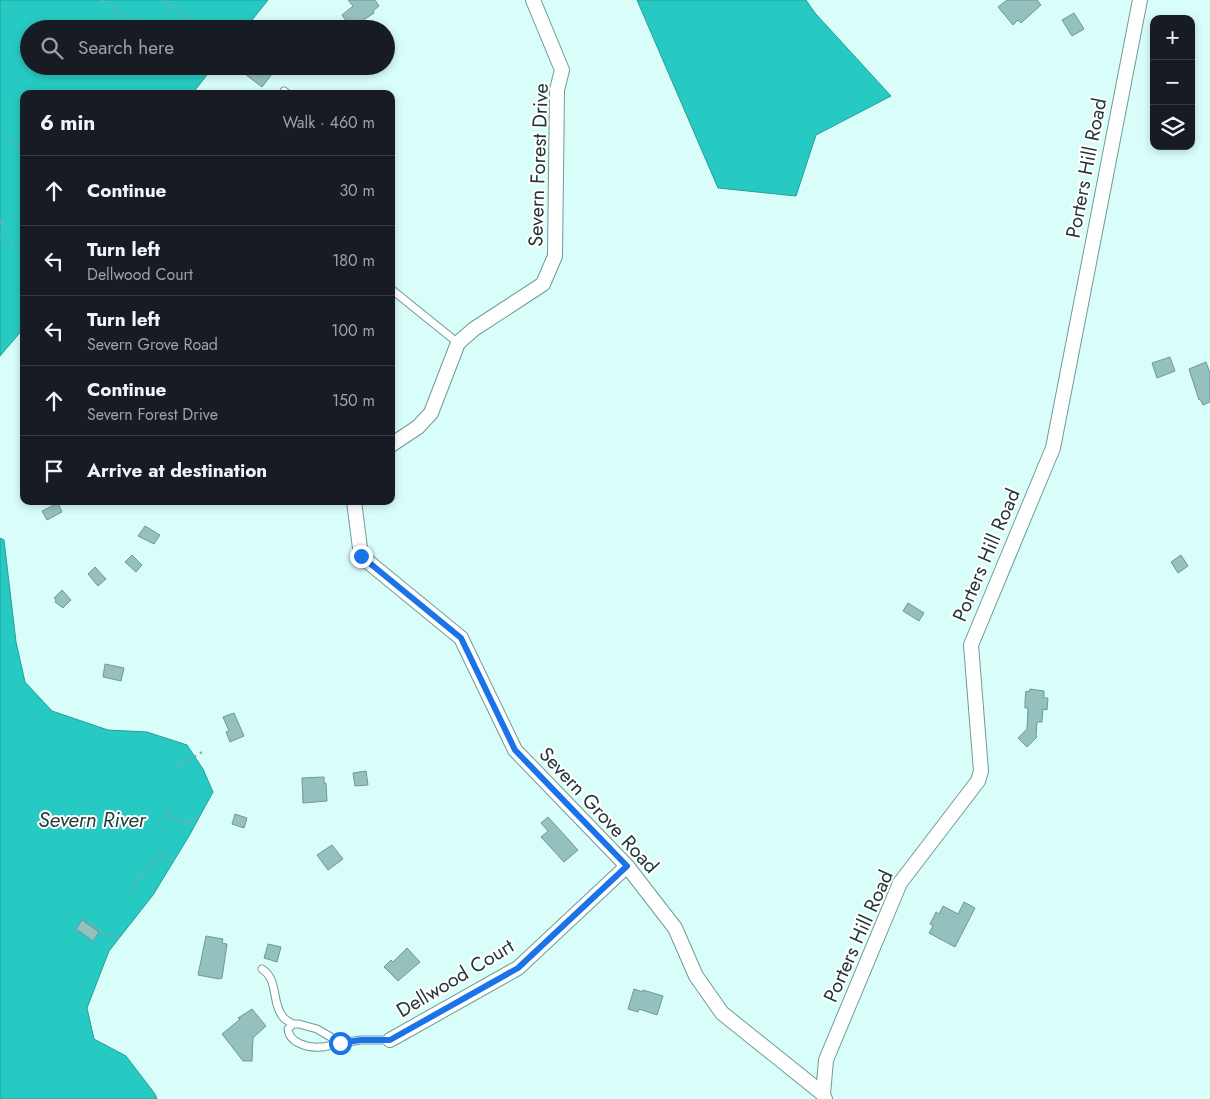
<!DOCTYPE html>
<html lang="en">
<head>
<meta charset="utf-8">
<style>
	body { margin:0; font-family:Jost,sans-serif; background:#242831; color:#f1f3f6 }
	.controls { position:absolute; right:15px; top:15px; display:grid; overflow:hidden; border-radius:10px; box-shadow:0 2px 8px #0003 }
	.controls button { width:45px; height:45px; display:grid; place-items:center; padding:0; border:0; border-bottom:1px solid #363941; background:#171b24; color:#f1f3f6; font:25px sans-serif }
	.stop { position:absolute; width:15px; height:15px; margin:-11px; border:4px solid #1a73e8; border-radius:50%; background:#fff }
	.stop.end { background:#1a73e8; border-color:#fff; box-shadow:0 1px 5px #0008 }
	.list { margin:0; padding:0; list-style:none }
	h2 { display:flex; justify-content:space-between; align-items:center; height:65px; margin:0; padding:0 20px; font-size:21px }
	h2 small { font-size:16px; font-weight:400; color:#9ea1a6 }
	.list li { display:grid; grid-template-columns:32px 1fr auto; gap:15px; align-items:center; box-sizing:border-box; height:70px; padding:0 20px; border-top:1px solid #363941 }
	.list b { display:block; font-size:19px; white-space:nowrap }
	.list p { margin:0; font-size:16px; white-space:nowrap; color:#9ea1a6 }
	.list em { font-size:16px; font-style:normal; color:#9ea1a6 }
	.icon { flex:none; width:28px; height:28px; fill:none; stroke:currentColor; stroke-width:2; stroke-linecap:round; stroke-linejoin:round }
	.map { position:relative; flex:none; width:1210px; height:1099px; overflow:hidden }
	.search { position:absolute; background:#171b24; box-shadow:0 2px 8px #0003; left:20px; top:20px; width:375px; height:55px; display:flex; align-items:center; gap:12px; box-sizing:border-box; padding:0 18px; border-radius:28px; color:#9ea1a6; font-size:19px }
	.panel { position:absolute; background:#171b24; box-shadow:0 2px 8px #0003; left:20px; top:90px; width:375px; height:415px; border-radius:10px }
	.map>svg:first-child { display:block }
	.water { fill:#27cac2; stroke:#269e98 }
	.building { fill:#94c0bd; stroke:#6e9995 }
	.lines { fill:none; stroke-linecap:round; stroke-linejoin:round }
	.lane-casing { stroke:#6f9b97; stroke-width:9 }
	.street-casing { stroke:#6f9b97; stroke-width:16 }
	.path { stroke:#88a5a2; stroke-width:2; stroke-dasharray:2.5 4; stroke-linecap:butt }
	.lane { stroke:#fff; stroke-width:7 }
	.street { stroke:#fff; stroke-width:14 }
	.route { stroke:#1a73e8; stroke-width:6 }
	.labels { text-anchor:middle; stroke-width:4; stroke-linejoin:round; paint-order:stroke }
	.street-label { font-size:20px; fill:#253736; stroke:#fff }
	.water-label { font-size:21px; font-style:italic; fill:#243d3b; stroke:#fff }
</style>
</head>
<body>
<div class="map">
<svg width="1210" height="1099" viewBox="0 0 1210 1099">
	<rect width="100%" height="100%" fill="#d9fefa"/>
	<!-- water -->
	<path class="water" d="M 0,0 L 268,0 L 245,29 L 29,29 L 29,66 L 214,66 L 192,94 L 24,94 L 24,328 L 0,356 Z
		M 637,0 L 806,0 L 815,13 L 891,96 L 816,135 L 796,196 L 718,188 Z
		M 0,538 L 4,540 L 16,642 L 25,682 L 52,711 L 108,730 L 147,732 L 187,745 L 203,769 L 213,792 L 189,836 L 153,895 L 109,951 L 87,1008 L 94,1039 L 126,1056 L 155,1094 L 157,1099 L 0,1099 Z"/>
	<!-- building -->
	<path class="building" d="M 348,0 L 375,0 L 379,6 L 373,11 L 374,13 L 351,28 L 342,15 L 353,6 Z
		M 1007,0 L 1037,0 L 1041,5 L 1021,23 L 1018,20 L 1013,25 L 998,7 Z
		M 1074,13 L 1084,29 L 1072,36 L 1062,20 Z
		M 251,66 L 262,66 L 272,74 L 262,87 L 245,74 Z
		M 1170,357 L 1175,371 L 1157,378 L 1152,363 Z
		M 1206,362 L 1210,373 L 1210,402 L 1203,405 L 1200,399 L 1199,400 L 1189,369 Z
		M 58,503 L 62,512 L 47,520 L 42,511 Z
		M 145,526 L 160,535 L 154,544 L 138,536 Z
		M 132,555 L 142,565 L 136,572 L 125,562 Z
		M 1181,555 L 1188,566 L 1178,573 L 1171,562 Z
		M 95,567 L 106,579 L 98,586 L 88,574 Z
		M 62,590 L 71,600 L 63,608 L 55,602 L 56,600 L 54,598 Z
		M 908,603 L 924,613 L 919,621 L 903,611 Z
		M 105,664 L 124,668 L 121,681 L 103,677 Z
		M 1030,689 L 1044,691 L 1044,698 L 1048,698 L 1047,710 L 1043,709 L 1042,722 L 1037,722 L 1036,735 L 1037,737 L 1027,747 L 1018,738 L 1027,729 L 1028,708 L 1025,708 L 1025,701 L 1026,691 L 1029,692 Z
		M 234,713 L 244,736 L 230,742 L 226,732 L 229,731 L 223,717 Z
		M 366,771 L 368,785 L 355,786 L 353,773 Z
		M 324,777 L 324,783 L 326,783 L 327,801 L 303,803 L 302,778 Z
		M 235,814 L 247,818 L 244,828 L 232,824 Z
		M 548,817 L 578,850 L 564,862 L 541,837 L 548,831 L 541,823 Z
		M 332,845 L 343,859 L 328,870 L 317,855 Z
		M 964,902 L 975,908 L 955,947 L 929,933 L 933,926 L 930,924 L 936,912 L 939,914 L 943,906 L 958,914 Z
		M 82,920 L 99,932 L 93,941 L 76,929 Z
		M 206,936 L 223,939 L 222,943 L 227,944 L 222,978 L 219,979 L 198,975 Z
		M 268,944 L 281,947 L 277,962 L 264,958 Z
		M 407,948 L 420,962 L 398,981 L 384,967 L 391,960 L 393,962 Z
		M 634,989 L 643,992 L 643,990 L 663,996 L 657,1015 L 639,1009 L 638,1012 L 628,1009 Z
		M 252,1009 L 266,1026 L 253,1038 L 252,1061 L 243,1061 L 222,1034 L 238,1021 L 240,1019 L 238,1018 Z"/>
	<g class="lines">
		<defs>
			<path id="lane" d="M 284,91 L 288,94
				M 391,289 L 458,343
				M 262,969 C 279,980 271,1002 283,1017 C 285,1020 290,1022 293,1024
				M 341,1043 C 334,1044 327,1047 320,1047 C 308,1048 289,1043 288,1029 L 293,1024 L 299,1024 L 317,1029 L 341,1043 L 361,1040 L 390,1040"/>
			<path id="street" d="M 391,445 L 418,427 L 431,413 L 458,343 L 474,329 L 543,284 L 555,256 L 557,90 L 562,70 L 533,0
				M 354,501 L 361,556 L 461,638 L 515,750 L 627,866 L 675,928 L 696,976 L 722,1013 L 823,1094 L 825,1099
				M 390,1040 L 518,968 L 627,866
				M 823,1094 L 826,1060 L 900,883 L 978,781 L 981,771 L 971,645 L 1053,448 L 1140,0"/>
		</defs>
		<!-- lane casing -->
		<use href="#lane" class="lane-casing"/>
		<!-- street casing -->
		<use href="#street" class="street-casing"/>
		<!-- path -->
		<path class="path" d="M 102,0 L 141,29
			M 164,0 L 203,29
			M 166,11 L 170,5
			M 191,66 L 202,74
			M 7,138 L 24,150
			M 0,222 L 3,223 L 6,231
			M 0,238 L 1,238
			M 10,243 L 24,250
			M 177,766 L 204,751
			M 168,809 L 166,816 L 190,823 L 200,816
			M 131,890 L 160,853 L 173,862
			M 83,918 L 107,935 L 119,938
			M 149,1099 L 155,1094"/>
		<!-- lane -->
		<use href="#lane" class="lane"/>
		<!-- street -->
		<use href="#street" class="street"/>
	</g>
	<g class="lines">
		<!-- route -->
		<path class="route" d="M 340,1043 L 361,1040 L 390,1040 L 518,968 L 627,866 L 515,750 L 461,638 L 361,556"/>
	</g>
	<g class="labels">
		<!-- street labels -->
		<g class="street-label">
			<text transform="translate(538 165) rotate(-88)" y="7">Severn Forest Drive</text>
			<text transform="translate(1086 168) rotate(-79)" y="7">Porters Hill Road</text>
			<text transform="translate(986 555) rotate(-67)" y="7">Porters Hill Road</text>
			<text transform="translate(599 810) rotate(47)" y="7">Severn Grove Road</text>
			<text transform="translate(858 936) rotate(-66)" y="7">Porters Hill Road</text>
			<text transform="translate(455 978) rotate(-31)" y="7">Dellwood Court</text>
		</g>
		<!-- water labels -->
		<g class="water-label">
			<text x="92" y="827">Severn River</text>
		</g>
	</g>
</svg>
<div class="controls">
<button>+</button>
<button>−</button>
<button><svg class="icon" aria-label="layers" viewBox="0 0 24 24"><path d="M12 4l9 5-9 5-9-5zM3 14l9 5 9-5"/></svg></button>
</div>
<div class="stop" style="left:340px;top:1043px"></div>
<div class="stop end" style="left:361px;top:556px"></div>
<div class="search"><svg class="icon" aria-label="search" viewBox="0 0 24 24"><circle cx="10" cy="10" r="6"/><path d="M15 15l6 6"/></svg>Search here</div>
<section class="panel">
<h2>6 min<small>Walk · 460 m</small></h2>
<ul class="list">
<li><svg class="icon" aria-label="ahead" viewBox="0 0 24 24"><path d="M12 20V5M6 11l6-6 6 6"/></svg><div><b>Continue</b></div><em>30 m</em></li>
<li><svg class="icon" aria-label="left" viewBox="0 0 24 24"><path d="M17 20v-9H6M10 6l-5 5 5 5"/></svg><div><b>Turn left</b><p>Dellwood Court</p></div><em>180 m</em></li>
<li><svg class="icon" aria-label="left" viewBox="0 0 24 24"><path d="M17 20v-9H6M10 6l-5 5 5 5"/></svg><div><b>Turn left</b><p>Severn Grove Road</p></div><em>100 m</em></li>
<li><svg class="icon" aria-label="ahead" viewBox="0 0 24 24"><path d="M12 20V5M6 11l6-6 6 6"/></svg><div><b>Continue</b><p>Severn Forest Drive</p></div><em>150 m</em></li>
<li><svg class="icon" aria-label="arrive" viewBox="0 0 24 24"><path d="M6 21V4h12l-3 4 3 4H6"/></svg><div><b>Arrive at destination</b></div></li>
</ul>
</section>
</div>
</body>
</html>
